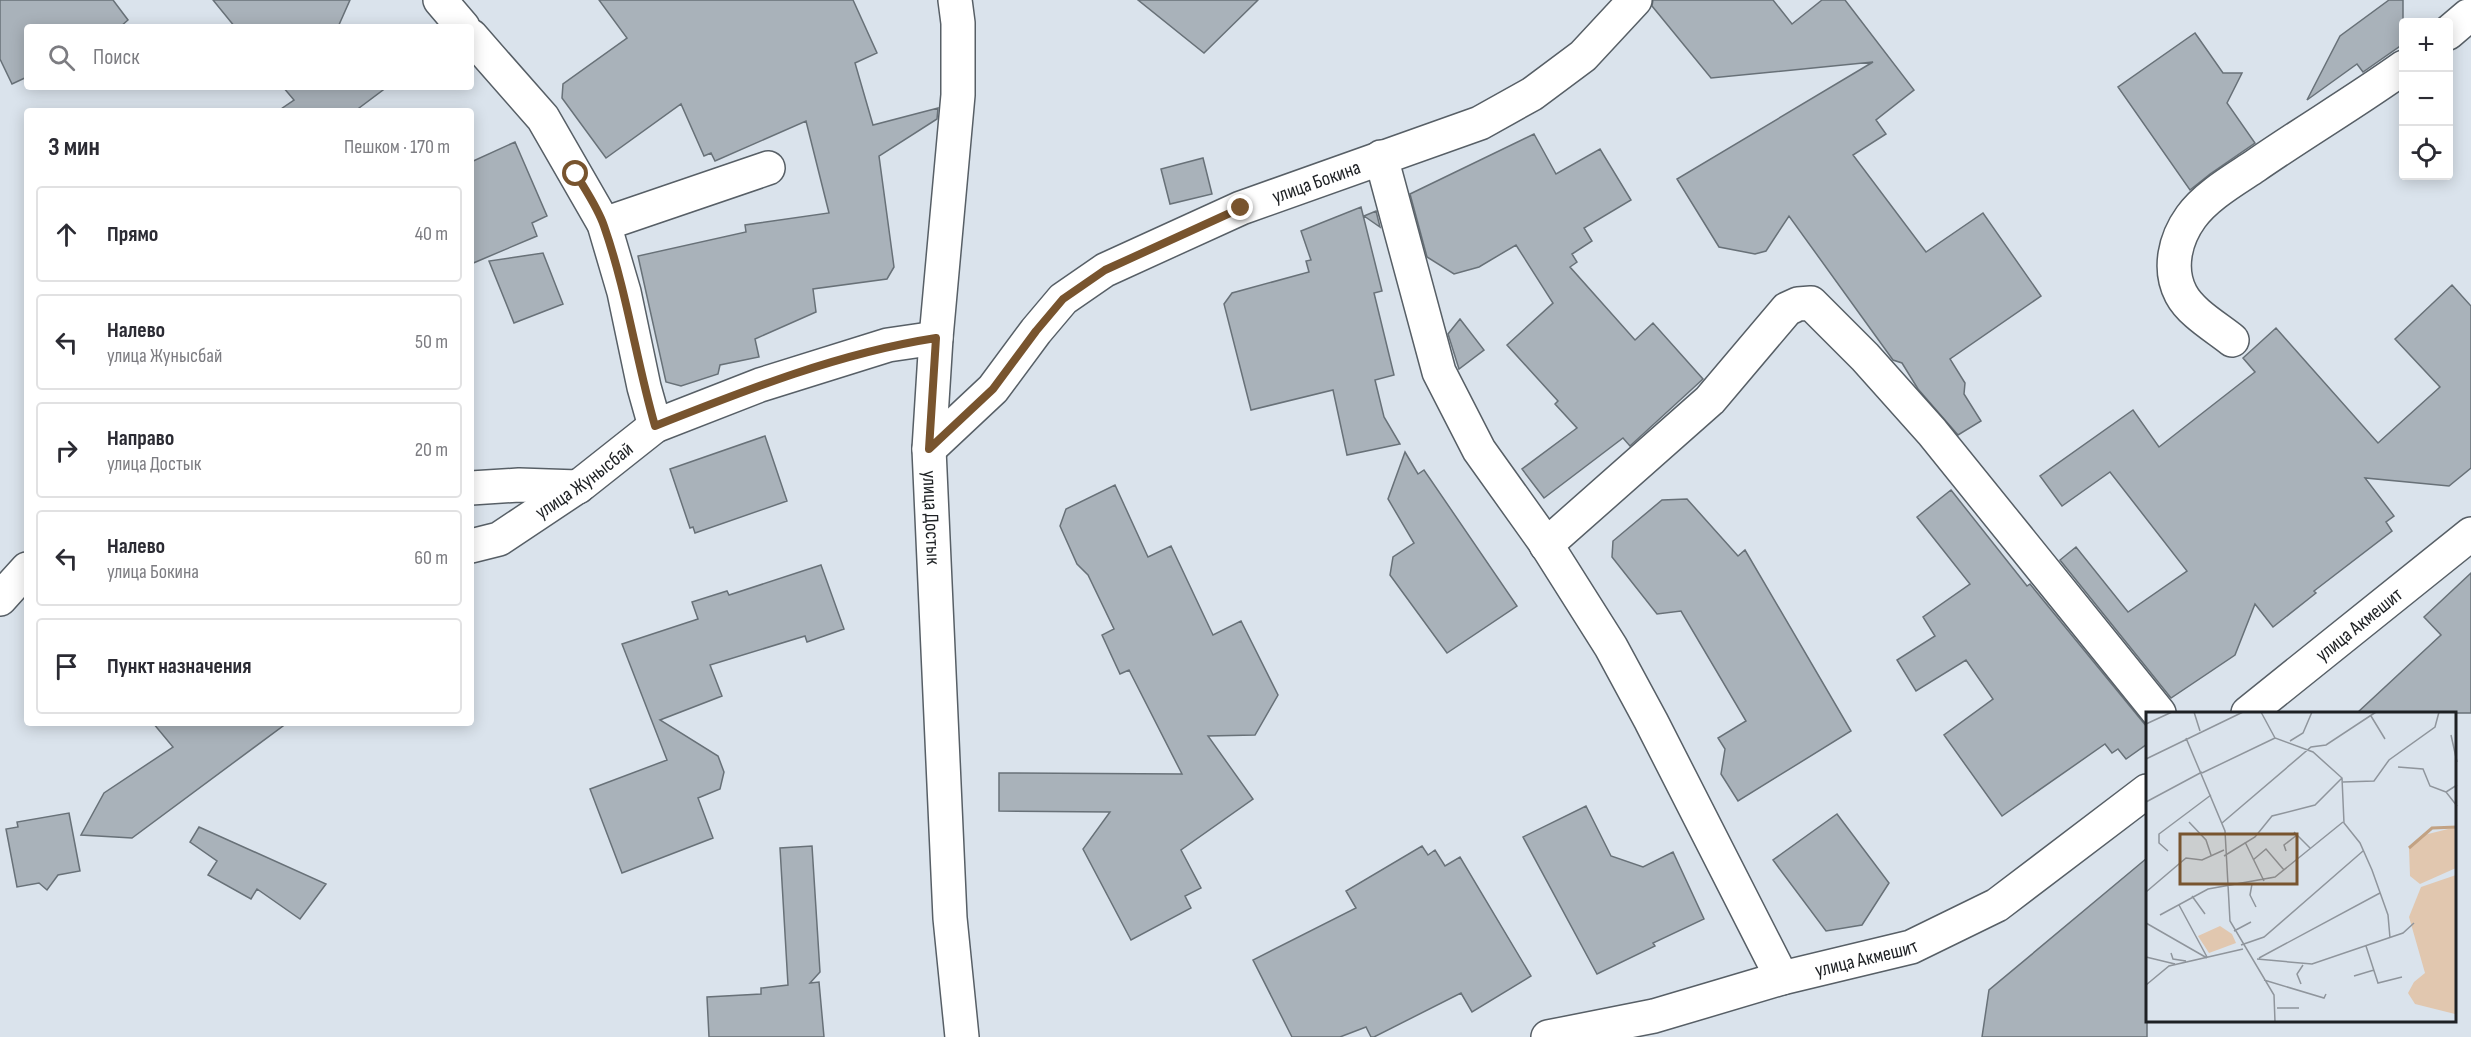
<!DOCTYPE html>
<html lang="ru">
<head>
<meta charset="utf-8">
<style>
	body { margin:0; font-family:"Sofia Sans Condensed",sans-serif; background:#f2f2f3; color:#2b2b33 }
	.controls { position:absolute; right:18px; top:18px; display:grid; overflow:hidden; border-radius:6px; box-shadow:0 3px 15px #0003 }
	.controls button { width:54px; height:54px; display:grid; place-items:center; padding:0; border:0; border-bottom:2px solid #e1e1e2; background:#fff; color:#2b2b33; font:30px sans-serif }
	.stop { position:absolute; width:18px; height:18px; margin:-14px; border:4px solid #78542e; border-radius:50%; background:#fff }
	.stop.end { background:#78542e; border-color:#fff; box-shadow:0 2px 6px #0008 }
	.list { margin:0; padding:0; list-style:none }
	h2 { display:flex; justify-content:space-between; align-items:center; height:78px; margin:0; padding:0 24px; font-size:26px }
	h2 small { font-size:20px; font-weight:400; color:#7c7c81 }
	.list li { display:grid; grid-template-columns:39px 1fr auto; gap:18px; align-items:center; box-sizing:border-box; height:96px; margin:0 12px 12px; padding:0 12px; border:2px solid #e1e1e2; border-radius:6px }
	.list b { display:block; font-size:22px; white-space:nowrap }
	.list p { margin:0; font-size:20px; white-space:nowrap; color:#7c7c81 }
	.list em { font-size:20px; font-style:normal; color:#7c7c81 }
	.icon { flex:none; width:33px; height:33px; fill:none; stroke:currentColor; stroke-width:2; stroke-linecap:round; stroke-linejoin:round }
	.map { position:relative; flex:none; width:2471px; height:1037px; overflow:hidden }
	.search { position:absolute; background:#fff; box-shadow:0 3px 15px #0003; left:24px; top:24px; width:450px; height:66px; display:flex; align-items:center; gap:15px; box-sizing:border-box; padding:0 21px; border-radius:6px; color:#7c7c81; font-size:22px }
	.panel { position:absolute; background:#fff; box-shadow:0 3px 15px #0003; left:24px; top:108px; width:450px; height:618px; border-radius:6px }
	.map>svg:first-child { display:block }
	.building { fill:#a9b2ba; stroke:#687178; stroke-width:1.5 }
	.lines { fill:none; stroke-linecap:round; stroke-linejoin:round }
	.street-casing { stroke:#575f66; stroke-width:36 }
	.street { stroke:#fff; stroke-width:33 }
	.route { stroke:#78542e; stroke-width:8 }
	.labels { text-anchor:middle; stroke-width:5; stroke-linejoin:round; paint-order:stroke }
	.street-label { font-size:20px; fill:#1e2124; stroke:#fff }
	.inset-river { fill:none; stroke:#c2a283; stroke-width:3 }
	.inset-road { fill:none; stroke:#8f959c; stroke-width:1.5 }
	.view { fill:#78542e; fill-opacity:0.15; stroke:#78542e; stroke-width:3 }
	.inset-edge { fill:none; stroke:#1e2124; stroke-width:3 }
</style>
</head>
<body>
<div class="map">
<svg width="2471" height="1037" viewBox="0 0 2471 1037">
	<rect width="100%" height="100%" fill="#dae3ec"/>
	<!-- building -->
	<path class="building" d="M 0,0 L 113,0 L 128,20 L 120,27 L 27,27 L 27,77 L 12,84 L 0,59 Z
		M 213,0 L 350,0 L 338,27 L 235,27 Z
		M 599,0 L 853,0 L 877,53 L 855,63 L 873,125 L 938,108 L 937,119 L 879,156 L 894,267 L 887,279 L 813,289 L 816,312 L 755,339 L 759,357 L 720,365 L 718,374 L 681,386 L 666,382 L 638,256 L 746,232 L 745,225 L 829,213 L 806,121 L 715,161 L 711,153 L 704,156 L 681,104 L 606,158 L 562,98 L 563,84 L 627,38 Z
		M 1138,0 L 1258,0 L 1204,53 Z
		M 1653,0 L 1773,0 L 1792,24 L 1822,0 L 1845,0 L 1914,90 L 1876,120 L 1886,134 L 1853,155 L 1926,252 L 1983,213 L 2041,296 L 1950,359 L 1965,383 L 1964,394 L 1981,421 L 1958,435 L 1918,389 L 1902,363 L 1893,360 L 1789,216 L 1766,251 L 1755,254 L 1719,247 L 1677,179 L 1873,62 L 1711,78 L 1652,6 Z
		M 2389,0 L 2403,0 L 2403,44 L 2363,72 L 2357,64 L 2307,100 L 2340,36 Z
		M 2195,33 L 2223,73 L 2242,73 L 2227,103 L 2255,143 L 2210,174 L 2190,190 L 2118,87 Z
		M 283,87 L 311,88 L 387,87 L 355,111 L 278,111 L 294,100 Z
		M 1534,134 L 1556,174 L 1600,149 L 1631,200 L 1584,228 L 1592,241 L 1572,254 L 1577,262 L 1570,267 L 1635,340 L 1653,323 L 1703,379 L 1630,446 L 1623,438 L 1544,498 L 1522,469 L 1577,428 L 1555,404 L 1558,401 L 1507,345 L 1553,303 L 1516,245 L 1479,267 L 1454,274 L 1427,257 L 1410,194 Z
		M 515,142 L 547,216 L 532,223 L 537,236 L 471,264 L 471,162 Z
		M 1203,158 L 1212,194 L 1170,204 L 1161,169 Z
		M 1361,207 L 1382,291 L 1374,293 L 1394,375 L 1375,380 L 1384,417 L 1400,444 L 1347,455 L 1333,390 L 1251,410 L 1224,304 L 1232,293 L 1309,272 L 1306,261 L 1311,260 L 1301,231 Z
		M 1376,211 L 1380,227 L 1364,216 Z
		M 543,253 L 563,304 L 514,323 L 489,261 Z
		M 2452,285 L 2471,306 L 2471,468 L 2449,486 L 2365,478 L 2394,516 L 2386,522 L 2392,531 L 2314,591 L 2316,593 L 2273,627 L 2255,604 L 2235,655 L 2171,698 L 2060,560 L 2076,547 L 2128,612 L 2187,571 L 2110,472 L 2062,506 L 2040,476 L 2133,410 L 2159,447 L 2255,372 L 2243,358 L 2276,328 L 2378,443 L 2440,387 L 2395,339 Z
		M 1460,319 L 1484,350 L 1459,369 L 1448,334 Z
		M 765,436 L 787,501 L 695,533 L 693,527 L 690,528 L 670,469 Z
		M 1405,452 L 1418,474 L 1424,470 L 1517,606 L 1447,653 L 1390,575 L 1393,557 L 1414,543 L 1388,499 Z
		M 1115,485 L 1148,557 L 1171,546 L 1213,635 L 1241,621 L 1278,695 L 1255,735 L 1208,736 L 1253,799 L 1181,850 L 1201,888 L 1185,896 L 1191,908 L 1131,940 L 1083,849 L 1110,812 L 999,811 L 999,773 L 1182,774 L 1129,670 L 1120,674 L 1102,635 L 1114,629 L 1088,575 L 1077,564 L 1060,526 L 1066,509 Z
		M 1951,490 L 2027,586 L 2030,584 L 2147,727 L 2147,744 L 2126,759 L 2118,749 L 2112,753 L 2105,744 L 2002,816 L 1944,735 L 1993,699 L 1966,660 L 1916,691 L 1897,660 L 1935,636 L 1923,617 L 1970,584 L 1917,517 Z
		M 1687,499 L 1738,556 L 1745,550 L 1851,731 L 1738,801 L 1721,774 L 1725,749 L 1718,738 L 1746,721 L 1681,611 L 1657,614 L 1612,557 L 1613,541 L 1662,500 Z
		M 821,565 L 844,629 L 807,642 L 805,636 L 710,665 L 722,696 L 660,720 L 718,756 L 724,772 L 720,789 L 698,798 L 713,838 L 622,873 L 590,789 L 667,760 L 622,644 L 698,619 L 692,602 L 727,591 L 729,595 Z
		M 2471,573 L 2471,713 L 2357,713 L 2441,635 L 2424,617 Z
		M 153,723 L 287,723 L 132,838 L 81,835 L 104,793 L 173,747 Z
		M 1586,806 L 1611,856 L 1643,867 L 1673,852 L 1704,919 L 1653,943 L 1655,946 L 1597,974 L 1523,837 Z
		M 69,813 L 80,871 L 58,875 L 47,890 L 39,883 L 17,887 L 6,829 L 18,827 L 17,822 Z
		M 1837,814 L 1889,883 L 1862,925 L 1826,931 L 1773,860 Z
		M 199,827 L 326,884 L 300,919 L 257,889 L 251,899 L 208,875 L 217,861 L 190,842 Z
		M 812,846 L 820,972 L 810,983 L 819,982 L 824,1037 L 709,1037 L 707,997 L 761,994 L 761,988 L 788,985 L 780,848 Z
		M 1422,846 L 1428,855 L 1435,850 L 1445,866 L 1460,857 L 1531,976 L 1472,1012 L 1461,993 L 1374,1037 L 1371,1037 L 1366,1027 L 1340,1037 L 1292,1037 L 1253,960 L 1356,908 L 1346,891 Z
		M 2147,858 L 2147,1037 L 1982,1037 L 1989,990 Z"/>
	<g class="lines">
		<defs>
			<g id="street">
				<path d="M 440,0 L 463,27"/>
				<path id="s1" d="M 955,0 L 958,23 L 958,95 L 936,338 L 929,449 L 950,918 L 962,1037"/>
				<path d="M 2448,33 L 2468,16"/>
				<path d="M 471,36 L 543,118 L 604,224 L 624,292 L 644,387 L 655,426"/>
				<path d="M 1381,157 L 1439,372 L 1479,450 L 1544,541 L 1611,647 L 1651,721 L 1782,978"/>
				<path d="M 604,224 L 768,168"/>
				<path d="M 2232,340 C 2216,327 2191,313 2181,294 C 2168,269 2175,239 2191,217 C 2206,196 2234,180 2255,166 C 2304,132 2355,102 2404,67"/>
				<path id="s2" d="M 929,449 L 993,389 L 1036,331 L 1063,299 L 1105,270 L 1241,208 L 1480,123 L 1532,94 L 1583,56 L 1635,0"/>
				<path d="M 471,488 L 519,485 L 578,487"/>
				<path d="M 1546,545 L 1710,400 L 1787,309 L 1798,304 L 1811,303 L 1865,357 L 1932,432 L 2159,713"/>
				<path id="s3" d="M 471,546 L 499,539 L 583,483 L 655,426 L 760,385 L 888,345 L 936,338"/>
				<path d="M 0,599 L 27,569"/>
				<path id="s4" d="M 2248,713 L 2471,534"/>
				<path id="s5" d="M 1548,1037 L 1654,1016 L 1782,978 L 1911,947 L 1997,905 L 2147,791"/>
			</g>
		</defs>
		<!-- street casing -->
		<use href="#street" class="street-casing"/>
		<!-- street -->
		<use href="#street" class="street"/>
	</g>
	<g class="lines">
		<!-- route -->
		<path class="route" d="M 576,174 C 586,191 598,208 604,226 C 627,292 636,360 655,426 C 746,390 839,353 936,338 L 929,449 L 993,389 L 1036,331 L 1063,299 L 1105,270 L 1241,208"/>
	</g>
	<g class="labels">
		<!-- street labels -->
		<g class="street-label">
			<text dy="7" stroke="none"><textPath href="#s2" startOffset="482">улица Бокина</textPath></text>
			<text dy="7" stroke="none"><textPath href="#s3" startOffset="132">улица Жунысбай</textPath></text>
			<text dy="7" stroke="none"><textPath href="#s1" startOffset="519">улица Достык</textPath></text>
			<text dy="7" stroke="none"><textPath href="#s4" startOffset="142">улица Акмешит</textPath></text>
			<text dy="7" stroke="none"><textPath href="#s5" startOffset="328">улица Акмешит</textPath></text>
		</g>
	</g>
	<!-- overview -->
	<g transform="translate(2146 712)">
		<rect width="310" height="310" fill="#dae3ec"/>
		<path d="M 310,115 L 310,156 L 274,172 L 264,164 L 263,136 L 278,123 ZM 310,163 L 311,298 L 309,302 L 269,292 L 262,281 L 268,270 L 279,261 L 263,205 L 275,175 Z" fill="#e1c7af"/>
		<path d="M 74,214 L 86,222 L 90,231 L 63,241 L 52,224 Z" fill="#e1c7af"/>
		<path class="inset-river" d="M 263,136 L 286,116 L 311,115"/>
		<path class="inset-road" d="M 48,0 L 54,19M 115,0 L 129,26 L 167,40 L 196,66 L 198,111 L 214,131 L 226,158 L 242,203 L 244,226M 225,4 L 239,27M 0,12 L 26,0M 305,23 L 311,50M 40,26 L 79,119 L 84,209 L 128,283 L 129,310M 144,29 L 157,21 L 166,0M 0,47 L 97,0M 252,55 L 277,57 L 284,74 L 300,80M 56,61 L 129,26M 197,70 L 228,69 L 243,48 L 289,15 L 293,0M 311,73 L 300,80 L 311,94M 0,90 L 56,60M 43,110 L 60,128 L 65,143M 76,111 L 165,35 L 180,33 L 230,0M 148,120 L 164,136M 99,130 L 118,169M 22,139 L 13,131 L 13,122 L 65,83M 140,139 L 138,133 L 151,123M 78,144 L 109,125 L 126,104 L 169,93 L 196,66M 107,148 L 120,137 L 138,158M 106,172 L 104,183 L 110,195M 0,180 L 40,146 L 56,148 L 78,138M 46,184 L 59,202M 33,193 L 61,245M 14,203 L 62,177 L 129,165 L 197,110M 0,211 L 61,246M 88,219 L 105,210M 95,233 L 118,225 L 217,139M 220,234 L 232,271 L 256,265M 25,241 L 27,247 L 40,249M 0,245 L 29,252M 113,246 L 234,181M 111,247 L 166,252 L 257,221 L 268,211M 208,264 L 228,258M 118,268 L 178,286 L 180,282M 155,272 L 151,262 L 157,253M 0,273 L 23,254 L 97,237M 131,296 L 153,296"/>
		<path class="view" d="M 34,122 L 151,122 L 151,172 L 34,172 Z"/>
		<rect width="310" height="310" class="inset-edge"/>
	</g>
</svg>
<div class="controls">
<button>+</button>
<button>−</button>
<button><svg class="icon" aria-label="locate" viewBox="0 0 24 24"><circle cx="12" cy="12" r="6"/><path d="M12 2v4M12 18v4M2 12h4M18 12h4"/></svg></button>
</div>
<div class="stop" style="left:576px;top:174px"></div>
<div class="stop end" style="left:1241px;top:208px"></div>
<div class="search"><svg class="icon" aria-label="search" viewBox="0 0 24 24"><circle cx="10" cy="10" r="6"/><path d="M15 15l6 6"/></svg>Поиск</div>
<section class="panel">
<h2>3 мин<small>Пешком · 170 m</small></h2>
<ul class="list">
<li><svg class="icon" aria-label="ahead" viewBox="0 0 24 24"><path d="M12 20V5M6 11l6-6 6 6"/></svg><div><b>Прямо</b></div><em>40 m</em></li>
<li><svg class="icon" aria-label="left" viewBox="0 0 24 24"><path d="M17 20v-9H6M10 6l-5 5 5 5"/></svg><div><b>Налево</b><p>улица Жунысбай</p></div><em>50 m</em></li>
<li><svg class="icon" aria-label="right" viewBox="0 0 24 24"><path d="M7 20v-9h11M14 6l5 5-5 5"/></svg><div><b>Направо</b><p>улица Достык</p></div><em>20 m</em></li>
<li><svg class="icon" aria-label="left" viewBox="0 0 24 24"><path d="M17 20v-9H6M10 6l-5 5 5 5"/></svg><div><b>Налево</b><p>улица Бокина</p></div><em>60 m</em></li>
<li><svg class="icon" aria-label="arrive" viewBox="0 0 24 24"><path d="M6 21V4h12l-3 4 3 4H6"/></svg><div><b>Пункт назначения</b></div></li>
</ul>
</section>
</div>
</body>
</html>
